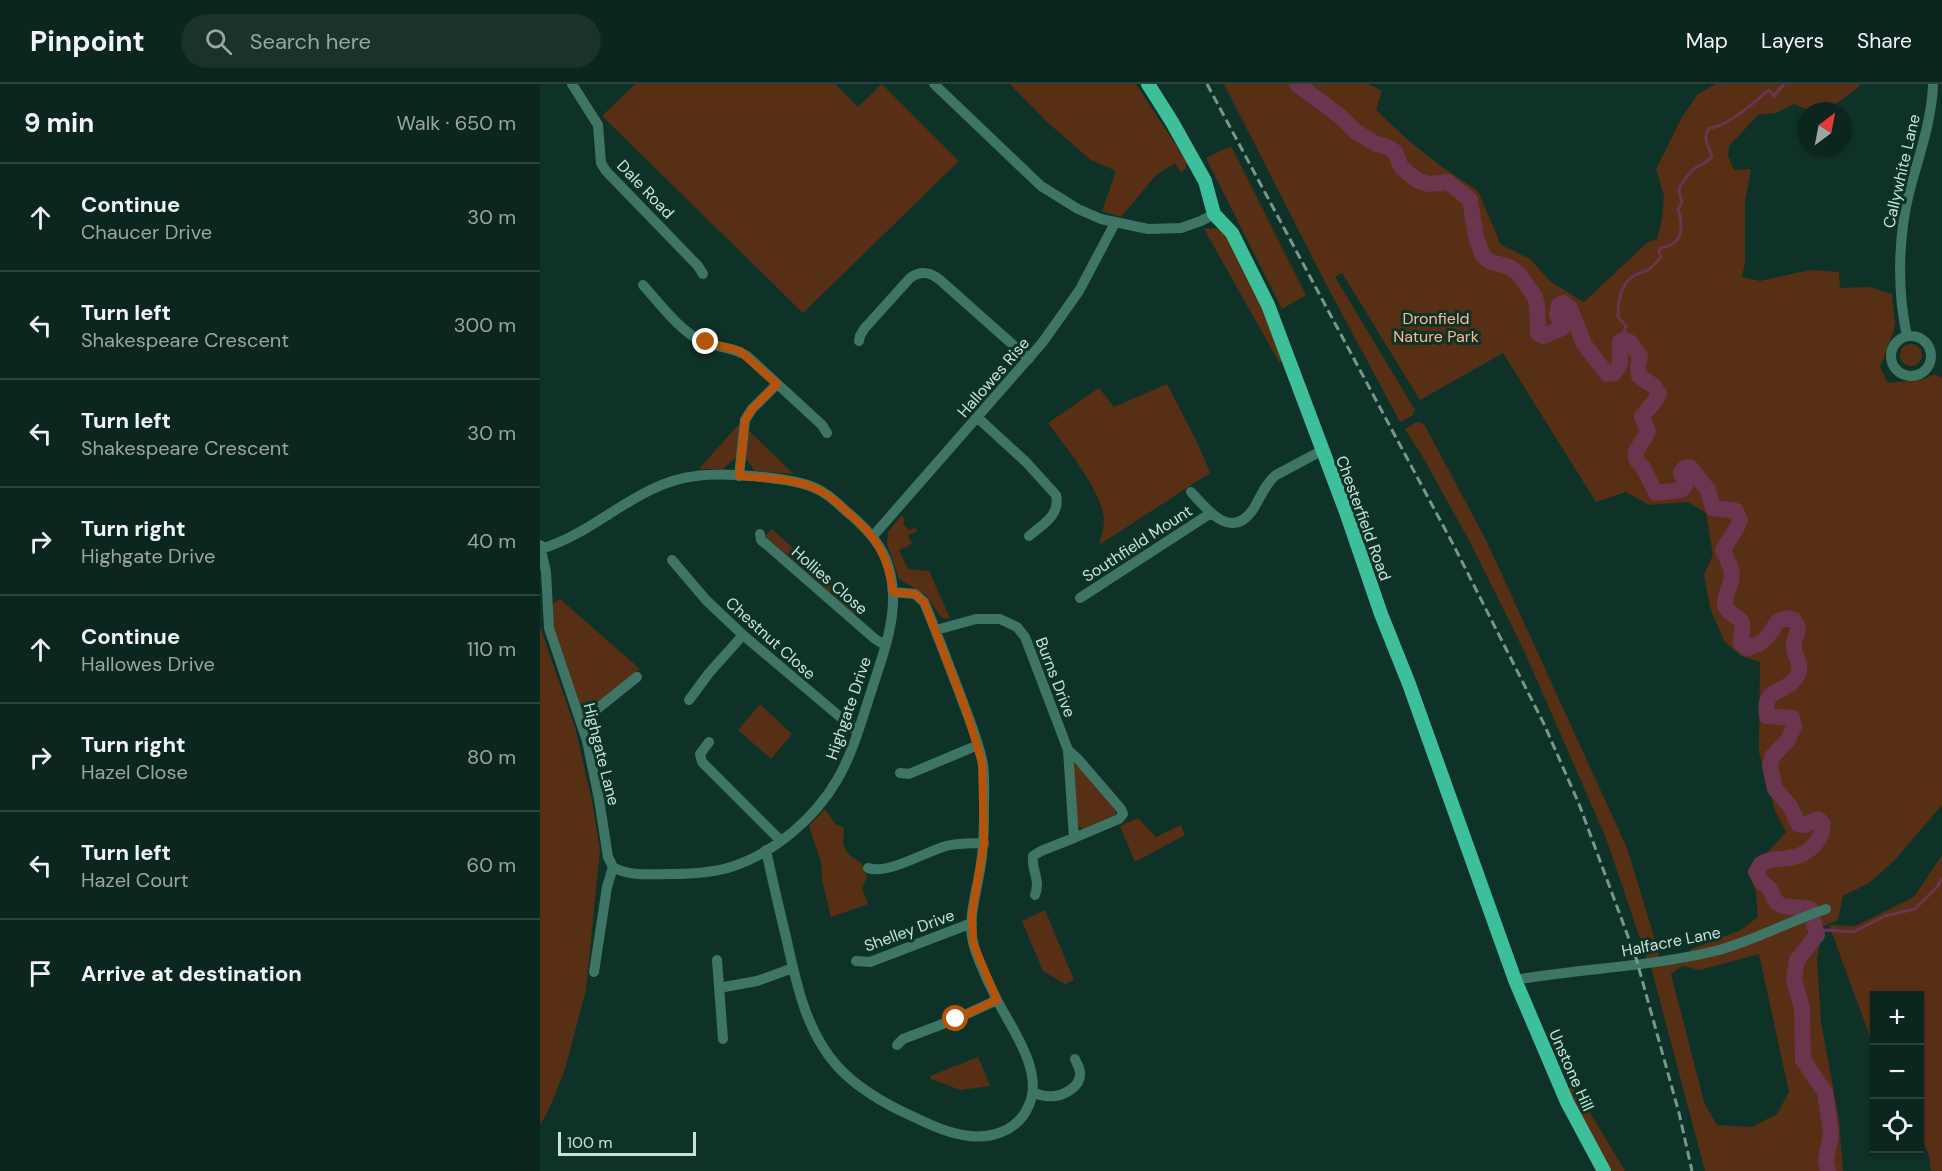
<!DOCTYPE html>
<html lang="en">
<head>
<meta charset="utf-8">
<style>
	body { margin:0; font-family:"DM Sans",sans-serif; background:#19322b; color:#f1f3f6 }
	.controls { position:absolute; right:18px; bottom:18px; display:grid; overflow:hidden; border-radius:0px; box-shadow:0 2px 4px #0004 }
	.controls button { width:54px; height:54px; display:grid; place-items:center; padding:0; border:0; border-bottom:2px solid #2b433c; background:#0b261e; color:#f1f3f6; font:30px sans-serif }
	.compass { position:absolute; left:1258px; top:18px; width:54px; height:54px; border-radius:50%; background:#0b261e; box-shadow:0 2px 4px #0004; rotate:32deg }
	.scale { position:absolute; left:18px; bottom:15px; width:138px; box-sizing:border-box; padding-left:6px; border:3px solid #c4e4d8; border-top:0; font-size:16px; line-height:21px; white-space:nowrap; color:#c4e4d8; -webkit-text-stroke:4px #0f3228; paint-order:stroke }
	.stop { position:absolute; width:18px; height:18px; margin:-14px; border:4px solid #b45309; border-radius:50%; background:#fff }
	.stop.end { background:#b45309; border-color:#fff; box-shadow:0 2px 6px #0008 }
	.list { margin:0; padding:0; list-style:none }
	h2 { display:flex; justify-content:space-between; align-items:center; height:78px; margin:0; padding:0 24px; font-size:26px }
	h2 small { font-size:20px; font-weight:400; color:#9aa5a4 }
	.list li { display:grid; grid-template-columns:39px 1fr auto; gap:18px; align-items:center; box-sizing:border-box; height:108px; padding:0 24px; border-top:2px solid #2b433c }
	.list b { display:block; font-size:22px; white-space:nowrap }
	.list p { margin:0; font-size:20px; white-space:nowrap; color:#9aa5a4 }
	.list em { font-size:20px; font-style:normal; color:#9aa5a4 }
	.icon { flex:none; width:33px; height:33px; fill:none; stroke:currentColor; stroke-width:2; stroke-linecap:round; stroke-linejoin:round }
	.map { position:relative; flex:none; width:1402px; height:1087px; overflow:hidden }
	header { display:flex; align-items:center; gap:36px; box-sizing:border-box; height:84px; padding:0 30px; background:#0b261e; border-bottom:2px solid #2b433c }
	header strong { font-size:28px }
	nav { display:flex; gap:33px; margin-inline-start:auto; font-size:21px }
	.search { width:420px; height:54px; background:#19322b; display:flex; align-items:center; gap:15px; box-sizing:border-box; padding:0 21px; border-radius:33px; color:#9aa5a4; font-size:22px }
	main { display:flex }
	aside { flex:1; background:#0b261e }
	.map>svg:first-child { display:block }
	.green { fill:#572f15; fill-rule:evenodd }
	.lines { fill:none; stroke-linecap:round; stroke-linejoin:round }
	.stream { stroke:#6b344f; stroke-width:3 }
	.river { stroke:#6b344f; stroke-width:16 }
	.minor { stroke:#3e7564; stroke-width:10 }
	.major { stroke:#3ebf9c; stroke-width:14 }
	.rail { stroke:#76978c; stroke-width:3; stroke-dasharray:9 4.5; stroke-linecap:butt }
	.route { stroke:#b45309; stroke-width:8 }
	.labels { text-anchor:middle; stroke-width:6; stroke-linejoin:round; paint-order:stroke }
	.street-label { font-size:16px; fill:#c4e4d8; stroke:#0f3228 }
	.park-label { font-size:16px; fill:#fcba94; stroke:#0f3228 }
</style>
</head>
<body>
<header>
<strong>Pinpoint</strong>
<div class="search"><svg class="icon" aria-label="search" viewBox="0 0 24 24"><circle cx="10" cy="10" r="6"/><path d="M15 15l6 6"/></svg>Search here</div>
<nav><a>Map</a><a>Layers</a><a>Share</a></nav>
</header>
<main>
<aside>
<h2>9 min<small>Walk · 650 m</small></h2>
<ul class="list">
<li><svg class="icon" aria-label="ahead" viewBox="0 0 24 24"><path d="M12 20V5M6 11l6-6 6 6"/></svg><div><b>Continue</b><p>Chaucer Drive</p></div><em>30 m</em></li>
<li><svg class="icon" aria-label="left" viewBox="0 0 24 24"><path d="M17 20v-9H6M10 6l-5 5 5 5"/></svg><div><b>Turn left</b><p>Shakespeare Crescent</p></div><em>300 m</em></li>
<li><svg class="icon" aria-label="left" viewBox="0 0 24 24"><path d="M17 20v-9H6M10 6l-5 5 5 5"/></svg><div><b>Turn left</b><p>Shakespeare Crescent</p></div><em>30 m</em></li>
<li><svg class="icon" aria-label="right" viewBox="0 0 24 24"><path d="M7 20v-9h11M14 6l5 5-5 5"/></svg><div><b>Turn right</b><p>Highgate Drive</p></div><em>40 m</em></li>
<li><svg class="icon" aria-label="ahead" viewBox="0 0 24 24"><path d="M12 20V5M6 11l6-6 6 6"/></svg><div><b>Continue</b><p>Hallowes Drive</p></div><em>110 m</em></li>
<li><svg class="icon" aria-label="right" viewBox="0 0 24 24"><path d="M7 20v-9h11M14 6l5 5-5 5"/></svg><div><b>Turn right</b><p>Hazel Close</p></div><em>80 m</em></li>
<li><svg class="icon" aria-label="left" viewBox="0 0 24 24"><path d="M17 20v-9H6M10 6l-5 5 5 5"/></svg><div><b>Turn left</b><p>Hazel Court</p></div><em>60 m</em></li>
<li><svg class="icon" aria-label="arrive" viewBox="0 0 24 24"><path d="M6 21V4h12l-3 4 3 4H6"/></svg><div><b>Arrive at destination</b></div></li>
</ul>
</aside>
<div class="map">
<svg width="1402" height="1087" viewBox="0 0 1402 1087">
	<rect width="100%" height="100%" fill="#0f3228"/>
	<!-- green -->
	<path class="green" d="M 95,0 L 295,0 L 318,23 L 342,0 L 419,77 L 263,229 L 62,32 Z
		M 470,0 L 596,0 L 647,78 L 646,84 L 641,89 L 635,79 L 616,91 L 581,133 L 562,127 L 576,87 L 551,76 L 507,38 Z
		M 684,0 L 829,0 L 842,7 L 836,26 L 869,57 L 902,83 L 938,107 L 961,161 L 990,175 L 1011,198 L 1044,218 L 1108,158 L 1117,155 L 1122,135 L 1124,112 L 1116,85 L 1142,33 L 1158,10 L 1176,0 L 1321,0 C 1315,6 1290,26 1282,27 C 1272,28 1263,24 1254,20 L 1236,29 L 1218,31 L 1189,62 L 1188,72 L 1194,86 L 1211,85 L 1205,117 L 1205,178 L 1202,193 L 1220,197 L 1270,186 L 1299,188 L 1300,204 L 1329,203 L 1352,210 L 1355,238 L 1353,249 L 1340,283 L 1348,299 L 1384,295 L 1395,290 L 1402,294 L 1402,721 L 1354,777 L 1329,799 L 1303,812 L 1298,836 L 1282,843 L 1277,876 L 1281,938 L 1299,1036 L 1303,1087 L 1165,1087 L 1111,883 L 1144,879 L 1151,865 L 1201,846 L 1218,833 L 1216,810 L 1210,784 L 1228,768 L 1246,748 L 1235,727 L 1219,668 L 1220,578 L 1201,572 L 1184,557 L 1170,524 L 1164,491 L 1173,471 L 1166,429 L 1148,418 L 1109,421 L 1086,408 L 1056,418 L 963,269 L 880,316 L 802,189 L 795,193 L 875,326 L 872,332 L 860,338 L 785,198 ZM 1219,870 L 1249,1008 L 1237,1030 L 1212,1043 L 1177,1041 L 1164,1018 L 1131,890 L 1142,882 L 1160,886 Z
		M 691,62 L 766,211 L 742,225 L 666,74 Z
		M 674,144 L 681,146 L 686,152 L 724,226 L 743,277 L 739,278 L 664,145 Z
		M1360 271a11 11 0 1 1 22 0a11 11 0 1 1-22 0Z
		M 627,300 L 658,360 L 670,389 L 559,461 C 561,453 564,445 564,437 C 564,409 525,362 508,339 L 559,304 L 574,323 Z
		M 879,338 L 884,340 L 947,458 L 1087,764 L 1119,869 L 1118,873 L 1107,875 L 1066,754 L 985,569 L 931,460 L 884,375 L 865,345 L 875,339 Z
		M 198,341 L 209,347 L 254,390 L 215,387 L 207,376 L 195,374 L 183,385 L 159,385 Z
		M 362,431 L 365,435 L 363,440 L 369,446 L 375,444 L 378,447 L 368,451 L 372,460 L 359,466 L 368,485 L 389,487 L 410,534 L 405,535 L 400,532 L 386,511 L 359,495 L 347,460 L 348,448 Z
		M 232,445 L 318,524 L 314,530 L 225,452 Z
		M 20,515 L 100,585 L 44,631 C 33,604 7,554 11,525 C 12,520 16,517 20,515 Z
		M 0,543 L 35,643 L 52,717 L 60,766 L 46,906 L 25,985 L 9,1025 L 0,1041 Z
		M 220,620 L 252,650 L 231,675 L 198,646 Z
		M 536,678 L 576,727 L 575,731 L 543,745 L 539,742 L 537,737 L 533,679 Z
		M 285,725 L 295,740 L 304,744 L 303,761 L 309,771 L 321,779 L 327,793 L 322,804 L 328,820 L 291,833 L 282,796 L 281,778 L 269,742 Z
		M 598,734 L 616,753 L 641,741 L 645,751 L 595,778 L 580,742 Z
		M 1402,771 L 1402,1087 L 1391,1087 L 1389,1071 L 1380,1050 L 1380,912 L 1334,912 L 1334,974 L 1329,950 L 1289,841 L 1315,842 L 1374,813 Z
		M 505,826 L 534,896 L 525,900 L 503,887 L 482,837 Z
		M 438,973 L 450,1002 L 420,1006 L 391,995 L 390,992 Z
		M 1027,1004 L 1035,1004 L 1085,1087 L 1070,1087 Z"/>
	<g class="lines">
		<!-- stream -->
		<path class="stream" d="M 1085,256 L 1084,249 L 1086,242 L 1078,233 C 1078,217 1080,200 1095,191 C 1099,189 1104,189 1108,186 C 1113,183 1117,177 1121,173 L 1119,168 L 1120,164 C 1143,161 1144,144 1138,125 L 1142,119 C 1141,115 1139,109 1139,105 C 1139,102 1150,89 1153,86 C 1159,80 1167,80 1172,72 C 1168,60 1162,56 1169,44 C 1188,43 1215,17 1229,6 L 1234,12 L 1244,0
			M 1277,849 L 1287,846 L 1313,848 L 1345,832 L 1375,825 L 1397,803 L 1402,795"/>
		<!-- river -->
		<path class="river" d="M 757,0 L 801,33 L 815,47 L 836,60 L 846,62 L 855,68 L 861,83 L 878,97 L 889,100 L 908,98 L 930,116 L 936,153 L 943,172 L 951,178 L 970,183 L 979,190 L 995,213 L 997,222 L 998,249 L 1004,252 L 1022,244 L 1017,230 L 1019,221 L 1024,219 L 1030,224 L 1044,260 L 1067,290 L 1074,289 L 1080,280 L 1080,258 L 1085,256 L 1091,259 L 1100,272 L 1098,282 L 1099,292 L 1114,302 L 1119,310 C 1116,319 1108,324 1102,332 L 1108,348 L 1096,367 L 1096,375 L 1104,385 L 1116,409 L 1141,406 L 1145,402 L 1141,388 L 1145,384 L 1150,383 L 1168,406 L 1173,424 L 1196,427 L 1200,436 L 1197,443 L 1183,466 C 1187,476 1194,486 1191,497 C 1190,504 1184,513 1185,520 C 1186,529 1196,531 1201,537 C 1205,543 1200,552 1201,559 L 1207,564 C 1228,558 1227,552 1238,537 L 1247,534 L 1254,536 L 1258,543 C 1258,549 1254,555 1254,561 C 1253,572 1264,581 1257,592 C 1246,612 1222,600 1227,632 L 1252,634 L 1254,643 L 1248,656 L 1232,673 L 1230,682 L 1235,705 L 1250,722 L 1258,740 L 1264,741 L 1278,735 L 1283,740 C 1283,758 1266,772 1249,774 C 1240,776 1228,774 1221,780 C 1219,782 1218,786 1216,788 L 1221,797 L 1230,805 L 1236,818 L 1243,822 L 1270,825 L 1277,851 L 1257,876 L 1254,895 L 1262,924 L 1263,976 L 1285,1008 L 1291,1049 L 1286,1077 L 1288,1087"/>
		<!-- minor -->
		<path class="minor" d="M 32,0 L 58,41 L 61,79 L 66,87 L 158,182 L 163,190
			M 394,0 L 501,102 L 538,125 L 561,135 L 608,145 L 641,144 L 661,137 L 674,130
			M 103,201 C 119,219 143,251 166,259 C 181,264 194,263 207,272 L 282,341 L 287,349
			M 1367,252 C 1357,207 1358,154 1369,109 C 1378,74 1392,37 1393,0
			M1351 272a20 20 0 1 1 40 0a20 20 0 1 1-40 0Z
			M 319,257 L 320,252 L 324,245 L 370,194 C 381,186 390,188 400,196 L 489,275
			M 438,334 L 486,378 L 516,411 C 521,431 502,441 489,452
			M 199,392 L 205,336 L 212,325 L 237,300
			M 651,408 C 666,424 690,457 712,427 C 720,415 724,401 736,391 L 783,366
			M 220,450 L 221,456 L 226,460 L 335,555 L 345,561
			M 333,452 L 502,259 L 539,207 L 575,139
			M 0,461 L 6,488 L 9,544 L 47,657 L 59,715 L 68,773 L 73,783 L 67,803 L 54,888
			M 1,465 C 56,449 98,398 156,392 C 183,388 248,393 273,403 C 286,408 296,418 306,427 C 334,450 352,472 353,511 C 354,544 341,576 331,608 C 321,638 313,669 297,696 C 275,734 235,768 194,782 C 174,789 152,790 131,790 C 113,790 89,793 73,783
			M 132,476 L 166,516 L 203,551 L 318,648
			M 540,514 L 671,429
			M 396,546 L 436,535 L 460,535 L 477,543 L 485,553 L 528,666 L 534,754 L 501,767 L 493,772 C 491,787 501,795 495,811
			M 149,616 L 169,589 L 203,551
			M 42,637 L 97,593
			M 169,658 L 160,670 L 162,678 L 240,756
			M 528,666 L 538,675 L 581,725 L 583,730 L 579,735 L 534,754
			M 360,689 L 369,690 L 438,661
			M 226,766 C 232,795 239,824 246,853 C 256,898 266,949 299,984 C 316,1002 337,1015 359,1026 C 380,1036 401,1047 423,1051 C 449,1056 478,1048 489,1021 C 504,988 472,945 457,916 C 449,899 439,880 434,862 C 426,836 438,805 441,779 C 444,761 444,743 444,725 C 444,710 445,695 443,681 C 439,657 428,633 420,610 C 408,579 397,549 384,518 L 375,510 L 353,508
			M 328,784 C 347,791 385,768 406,762 C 418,759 431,759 444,759
			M 177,876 L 183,955
			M 316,877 L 330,878 L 432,839
			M 975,896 C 1043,884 1112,883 1179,866 C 1215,856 1250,837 1286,825
			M 179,904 L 217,897 L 253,884
			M 357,961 L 363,955 L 416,935 L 457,916
			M 493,1008 C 497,1010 503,1012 507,1012 C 520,1014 541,1004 540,989 C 540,984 537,980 535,975"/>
		<!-- major -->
		<path class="major" d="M 608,0 L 632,38 L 665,97 L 674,130 L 692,149 L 728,221 L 806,428 L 841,530 L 869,600 L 975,896 L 1027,1018 L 1064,1087"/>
		<!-- rail -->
		<path class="rail" d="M 667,0 L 914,462 L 1004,640 L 1039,720 L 1096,874 L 1139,1029 L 1152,1087"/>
	</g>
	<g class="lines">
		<!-- route -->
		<path class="route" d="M 166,258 L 200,267 L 237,300 L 212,325 L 205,336 L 199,392 C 223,394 249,394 272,403 C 285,408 296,417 306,427 C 335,451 348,470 353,508 L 375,510 L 384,518 L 427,629 L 442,678 L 444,759 L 432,830 L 433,859 L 457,916 L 416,935"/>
	</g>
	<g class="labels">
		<!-- street labels -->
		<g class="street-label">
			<text transform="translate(1361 87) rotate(-77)" y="6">Callywhite Lane</text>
			<text transform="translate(106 105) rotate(46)" y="6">Dale Road</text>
			<text transform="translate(453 293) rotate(-49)" y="6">Hallowes Rise</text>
			<text transform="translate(824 434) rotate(70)" y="6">Chesterfield Road</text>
			<text transform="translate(597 459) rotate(-33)" y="6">Southfield Mount</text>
			<text transform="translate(290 496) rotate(41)" y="6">Hollies Close</text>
			<text transform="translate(231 554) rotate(42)" y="6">Chestnut Close</text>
			<text transform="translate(516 593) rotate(69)" y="6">Burns Drive</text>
			<text transform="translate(308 624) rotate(-71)" y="6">Highgate Drive</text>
			<text transform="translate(62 670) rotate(76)" y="6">Highgate Lane</text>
			<text transform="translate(369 846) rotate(-20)" y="6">Shelley Drive</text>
			<text transform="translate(1131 857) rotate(-11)" y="6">Halfacre Lane</text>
			<text transform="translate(1032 986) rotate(66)" y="6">Unstone Hill</text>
		</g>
		<!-- park labels -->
		<g class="park-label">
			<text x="896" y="240">Dronfield<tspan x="896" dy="18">Nature Park</tspan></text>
		</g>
	</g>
</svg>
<div class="controls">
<button>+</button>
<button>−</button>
<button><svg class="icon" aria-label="locate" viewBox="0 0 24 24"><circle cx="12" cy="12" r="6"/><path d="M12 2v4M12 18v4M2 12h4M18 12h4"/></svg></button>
</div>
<svg class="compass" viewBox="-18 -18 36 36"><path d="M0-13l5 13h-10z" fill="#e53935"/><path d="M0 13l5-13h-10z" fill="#9aa5a4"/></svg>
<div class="scale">100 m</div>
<div class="stop" style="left:416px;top:935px"></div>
<div class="stop end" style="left:166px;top:258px"></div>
</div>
</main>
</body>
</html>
